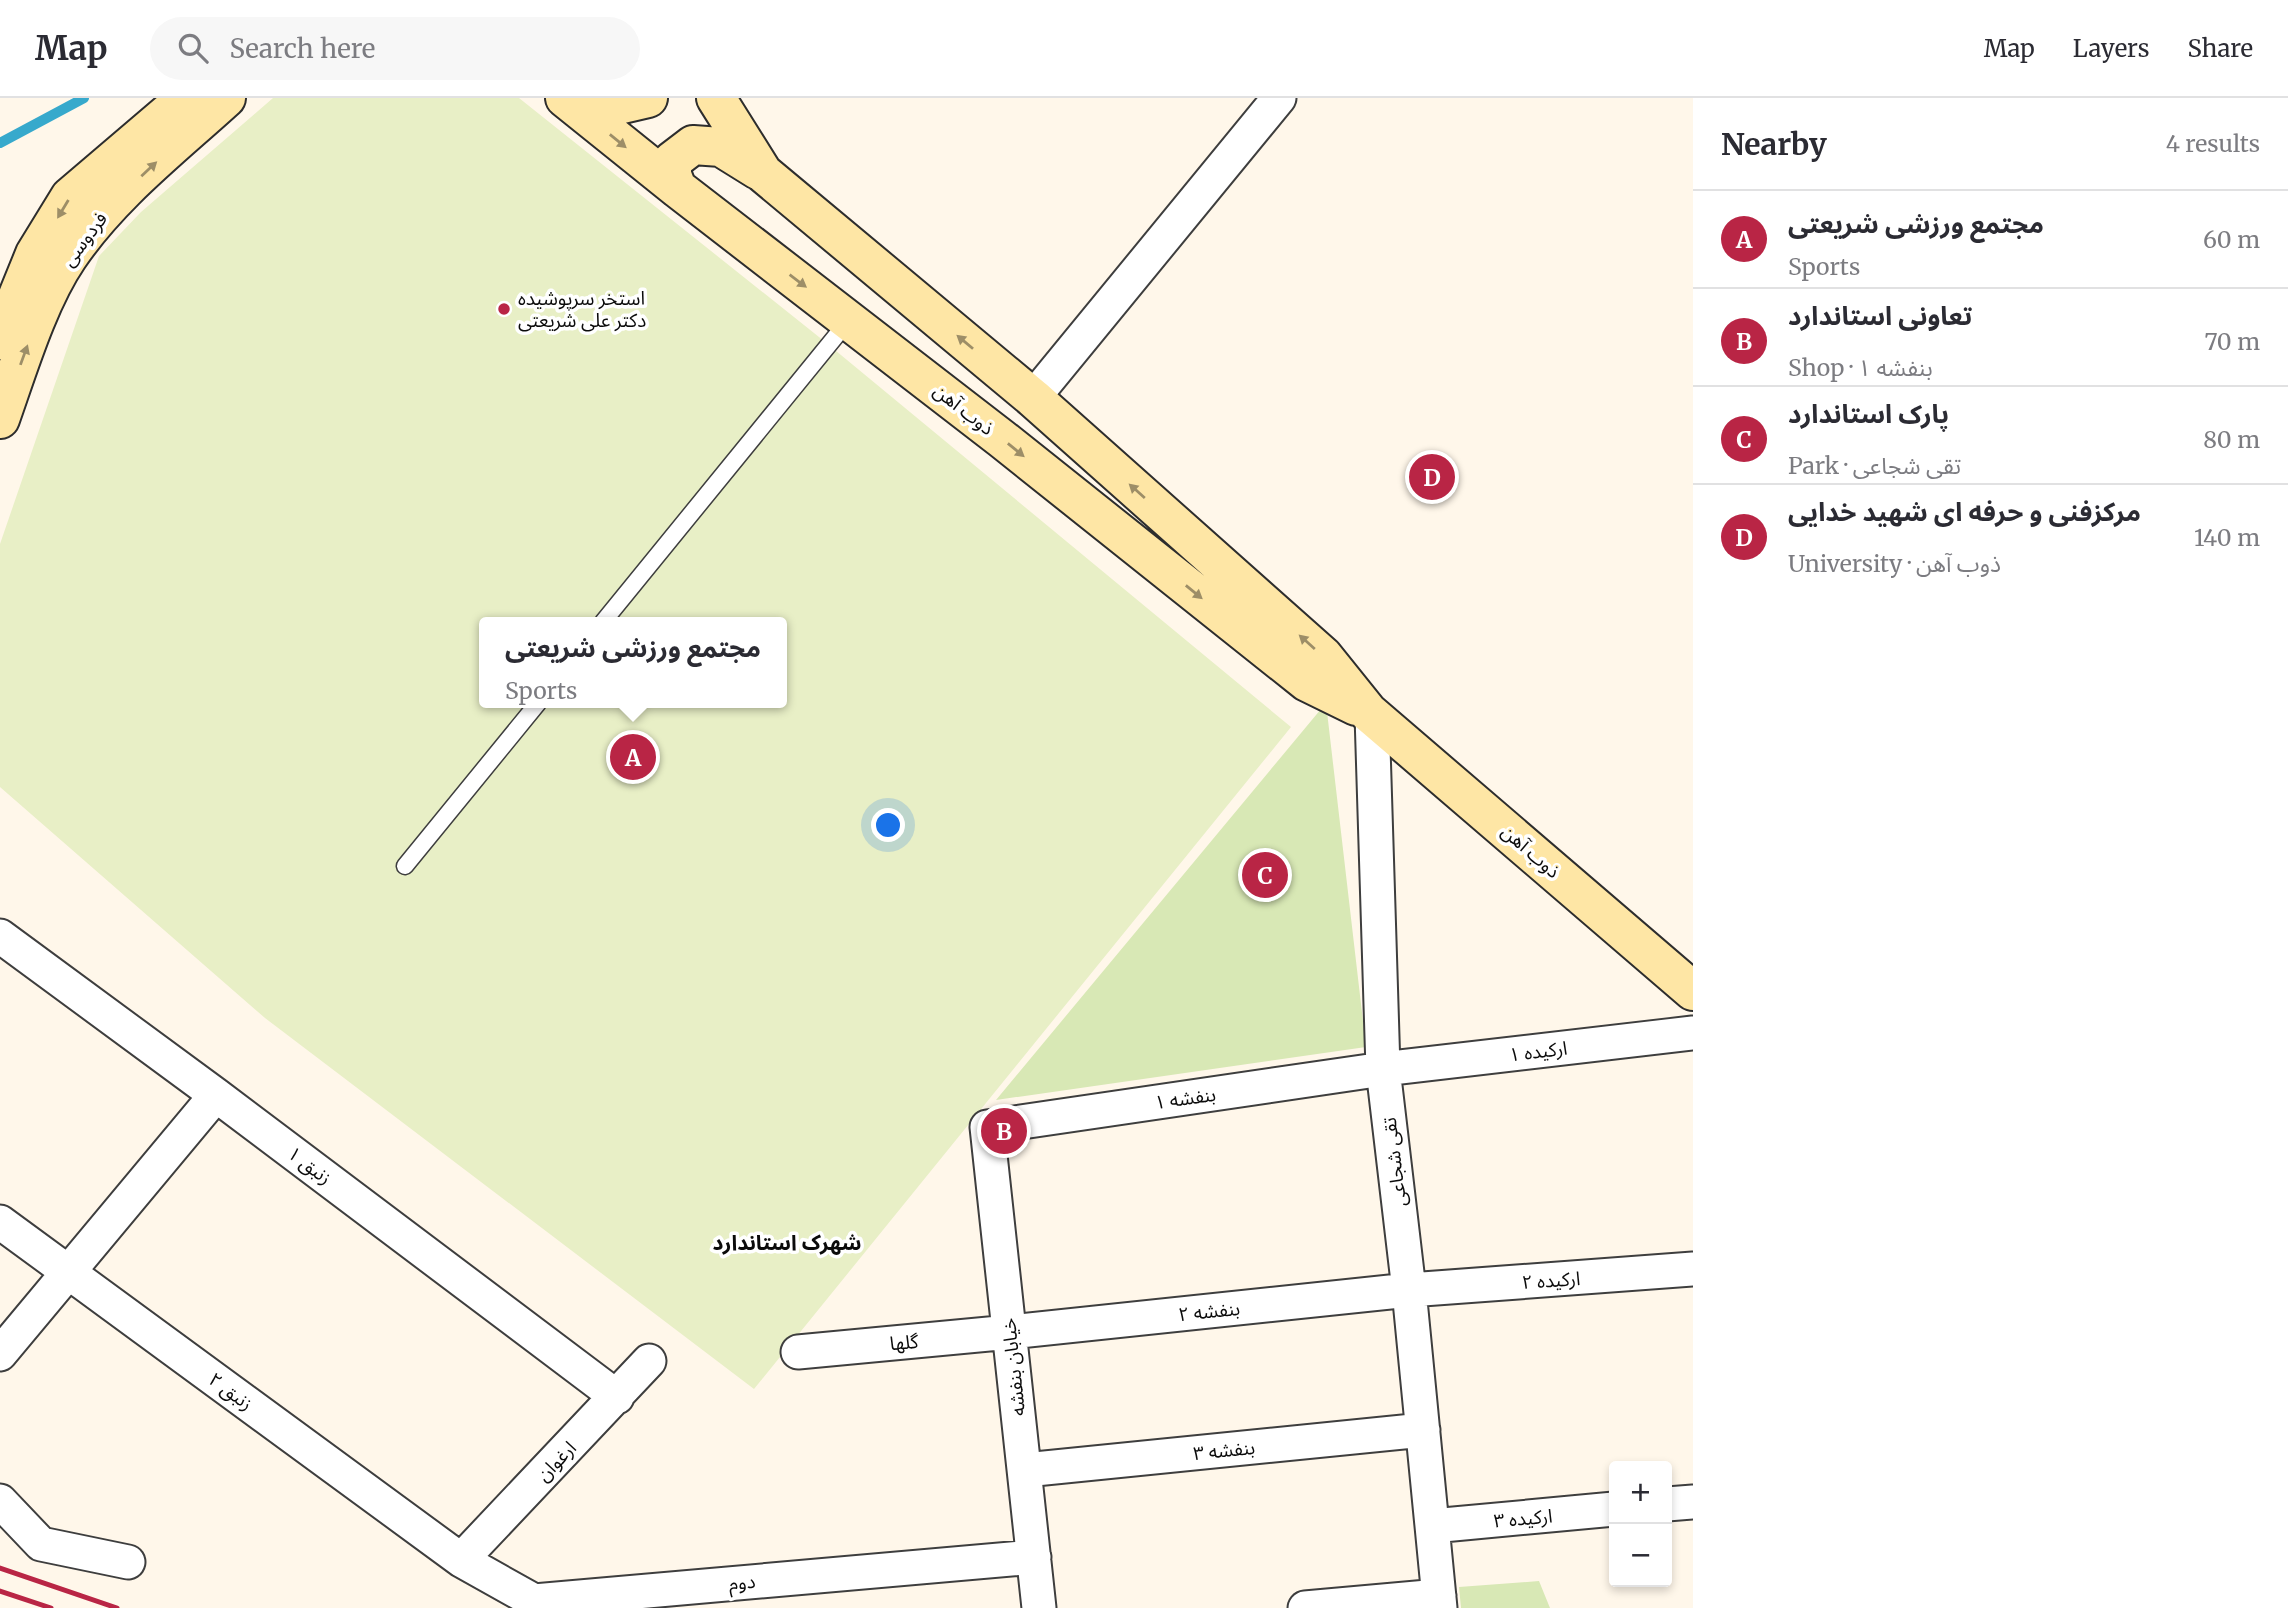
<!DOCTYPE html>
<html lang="en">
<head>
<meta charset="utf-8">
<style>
	body { margin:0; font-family:Merriweather,"Noto Sans Arabic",serif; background:#f7f7f7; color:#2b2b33 }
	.controls { position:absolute; right:21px; bottom:21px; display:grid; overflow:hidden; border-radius:7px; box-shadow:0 4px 10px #0003 }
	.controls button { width:63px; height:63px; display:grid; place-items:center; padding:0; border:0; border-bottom:2px solid #e1e1e2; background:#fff; color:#2b2b33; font:35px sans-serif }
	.you { position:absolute; left:889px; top:728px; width:24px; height:24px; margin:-18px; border:5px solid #fff; border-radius:50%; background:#1a73e8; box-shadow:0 0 0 10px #1a73e833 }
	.badge { display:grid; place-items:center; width:46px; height:46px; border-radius:50%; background:#b92545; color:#fff; font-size:23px; font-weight:700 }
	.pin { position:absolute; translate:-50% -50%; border:4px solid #fff; box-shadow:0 2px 7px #0006 }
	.popup { position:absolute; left:479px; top:519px; width:308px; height:91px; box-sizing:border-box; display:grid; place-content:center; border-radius:7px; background:#fff; filter:drop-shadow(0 2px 5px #0005); font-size:23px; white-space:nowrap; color:#7c7c81 }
	.popup b { font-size:26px; color:#2b2b33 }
	.popup::after { content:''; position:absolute; left:50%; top:100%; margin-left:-14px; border:14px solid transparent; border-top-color:#fff }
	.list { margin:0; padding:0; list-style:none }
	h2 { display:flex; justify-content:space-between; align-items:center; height:91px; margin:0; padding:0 28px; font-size:30px }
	h2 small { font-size:23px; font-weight:400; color:#7c7c81 }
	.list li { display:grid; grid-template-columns:46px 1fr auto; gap:21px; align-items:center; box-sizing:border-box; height:98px; padding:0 28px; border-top:2px solid #e1e1e2 }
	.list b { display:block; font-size:26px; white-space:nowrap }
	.list p { margin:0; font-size:23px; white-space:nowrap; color:#7c7c81 }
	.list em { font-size:23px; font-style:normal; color:#7c7c81 }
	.icon { flex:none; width:38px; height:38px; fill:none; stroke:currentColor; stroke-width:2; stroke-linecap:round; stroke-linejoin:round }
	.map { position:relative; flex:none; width:1693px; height:1510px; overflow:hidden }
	header { display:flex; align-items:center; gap:42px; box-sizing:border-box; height:98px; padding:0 35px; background:#fff; border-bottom:2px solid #e1e1e2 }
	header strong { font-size:33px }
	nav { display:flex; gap:38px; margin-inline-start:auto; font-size:24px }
	.search { width:490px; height:63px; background:#f7f7f7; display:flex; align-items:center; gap:18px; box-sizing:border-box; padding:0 24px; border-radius:38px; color:#7c7c81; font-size:26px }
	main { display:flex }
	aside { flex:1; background:#fff }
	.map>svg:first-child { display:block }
	.green { fill:#d8e8b5 }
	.pitch { fill:#e8efc6; fill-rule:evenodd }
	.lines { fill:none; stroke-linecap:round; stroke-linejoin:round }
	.stream { stroke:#37a9cc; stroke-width:10 }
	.service-casing { stroke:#3e3e3e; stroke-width:19 }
	.minor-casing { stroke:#3e3e3e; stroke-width:37 }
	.secondary-casing { stroke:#2d2d2d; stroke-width:42 }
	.service { stroke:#fff; stroke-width:16 }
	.minor { stroke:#fff; stroke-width:33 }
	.secondary { stroke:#fee6a5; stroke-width:38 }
	.rail { stroke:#b92545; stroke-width:5 }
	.oneway { fill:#9d8e67 }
	.poi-dot { fill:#b92545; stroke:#fff; stroke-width:2.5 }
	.labels { text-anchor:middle; stroke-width:7; stroke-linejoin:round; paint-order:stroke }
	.street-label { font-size:19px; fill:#0b0b0b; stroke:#fff }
	.poi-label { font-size:19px; fill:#0b0b0b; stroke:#fff; text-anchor:start }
	.neighbourhood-label { font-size:21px; font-weight:bold; fill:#0b0b0b; stroke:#fff }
</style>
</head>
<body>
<header>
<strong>Map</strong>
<div class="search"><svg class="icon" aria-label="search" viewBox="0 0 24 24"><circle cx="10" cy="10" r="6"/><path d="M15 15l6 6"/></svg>Search here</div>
<nav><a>Map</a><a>Layers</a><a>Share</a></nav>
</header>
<main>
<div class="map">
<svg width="1693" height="1510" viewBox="0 0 1693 1510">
	<rect width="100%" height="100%" fill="#fff7ea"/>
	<!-- green -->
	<path class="green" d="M 1326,605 L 1366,949 L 996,1002 Z
		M 1539,1483 L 1550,1510 L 1461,1510 L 1459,1489 Z"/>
	<!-- pitch -->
	<path class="pitch" d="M 273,0 L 519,0 L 824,243 L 1291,629 L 754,1291 L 265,920 L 0,689 L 0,446 L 99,158 L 141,114 ZM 484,524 L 782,524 L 782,605 L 484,605 Z"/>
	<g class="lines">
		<!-- stream -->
		<path class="stream" d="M 0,45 L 84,0"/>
		<defs>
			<path id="service" d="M 603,524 L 849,222
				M 405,768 L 538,605"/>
			<path id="minor" d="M 1033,300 L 1279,0
				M 1372,617 L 1383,971 L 1409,1192 L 1440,1510
				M 0,838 L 216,997 L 617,1299
				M 0,1124 L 461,1462 L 534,1503 L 1034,1459
				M 798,1254 L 1010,1234 L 1409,1192 L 1693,1171
				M 0,1256 L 216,997
				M 1025,1372 L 1423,1332
				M 0,1403 L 41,1446 L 128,1464
				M 1667,1406 L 1693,1404
				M 1432,1428 L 1614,1411
				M 461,1462 L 649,1263
				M 1039,1510 L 987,1029 L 1383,971 L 1693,935
				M 1305,1510 L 1439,1498"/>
			<path id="secondary" d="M 565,0 L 677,90 L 1002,341 L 1307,584 L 1356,608
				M 716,0 L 763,75 L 1033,300 L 1323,558 L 1368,614 L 1693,893
				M 567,1 L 618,7 L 648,0
				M 677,90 L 672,77 L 672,63 L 693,47 L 721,49 L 758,72
				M 0,242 L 35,156 L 70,99 L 186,0
				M 0,321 C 18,270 38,203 68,159 C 110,97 171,50 226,0"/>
		</defs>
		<!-- service casing -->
		<use href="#service" class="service-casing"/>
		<!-- minor casing -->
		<use href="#minor" class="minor-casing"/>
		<!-- secondary casing -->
		<use href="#secondary" class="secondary-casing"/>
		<!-- service -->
		<use href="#service" class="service"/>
		<!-- minor -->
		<use href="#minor" class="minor"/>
		<!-- secondary -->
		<use href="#secondary" class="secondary"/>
		<!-- rail -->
		<path class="rail" d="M 0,1470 L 117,1510
			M 0,1493 L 51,1510"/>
	</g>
	<!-- one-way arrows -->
	<defs><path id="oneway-solid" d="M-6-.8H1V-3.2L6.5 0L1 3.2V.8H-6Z" transform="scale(1.75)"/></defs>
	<g class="oneway">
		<use href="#oneway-solid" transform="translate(618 43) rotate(39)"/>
		<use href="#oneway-solid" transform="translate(149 71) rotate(-43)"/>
		<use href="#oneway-solid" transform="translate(63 111) rotate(121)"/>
		<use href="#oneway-solid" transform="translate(798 183) rotate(37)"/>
		<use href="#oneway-solid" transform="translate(965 244) rotate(-140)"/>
		<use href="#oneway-solid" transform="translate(24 257) rotate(-70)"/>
		<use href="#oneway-solid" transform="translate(1016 352) rotate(39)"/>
		<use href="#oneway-solid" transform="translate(1137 393) rotate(-138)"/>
		<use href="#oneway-solid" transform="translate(1194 494) rotate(39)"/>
		<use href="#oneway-solid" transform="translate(1307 544) rotate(-138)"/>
	</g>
	<!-- markers -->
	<circle class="poi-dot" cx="504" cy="211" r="7"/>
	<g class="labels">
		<!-- street labels -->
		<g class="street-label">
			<text transform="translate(84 141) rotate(-53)" y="7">فردوسی</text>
			<text transform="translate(964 311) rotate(38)" y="7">ذوب آهن</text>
			<text transform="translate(1531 753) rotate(41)" y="7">ذوب آهن</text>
			<text transform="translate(1538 953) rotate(-7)" y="7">ارکیده ۱</text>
			<text transform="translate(1185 1000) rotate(-8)" y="7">بنفشه ۱</text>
			<text transform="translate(1394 1064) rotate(-97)" y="7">تقی شجاعی</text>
			<text transform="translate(310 1067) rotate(37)" y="7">زنبق ۱</text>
			<text transform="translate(1551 1182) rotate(-4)" y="7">ارکیده ۲</text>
			<text transform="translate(1209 1213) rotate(-6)" y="7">بنفشه ۲</text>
			<text transform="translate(904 1244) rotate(-5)" y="7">گلها</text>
			<text transform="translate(1013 1269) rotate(-96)" y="7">خیابان بنفشه</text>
			<text transform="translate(231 1293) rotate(36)" y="7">زنبق ۲</text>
			<text transform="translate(1224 1352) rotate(-6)" y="7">بنفشه ۳</text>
			<text transform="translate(556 1363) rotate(-46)" y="7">ارغوان</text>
			<text transform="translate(1523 1420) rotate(-5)" y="7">ارکیده ۳</text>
			<text transform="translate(742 1484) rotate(-5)" y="7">دوم</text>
		</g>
		<!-- poi labels -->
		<g class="poi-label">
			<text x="518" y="207">استخر سرپوشیده<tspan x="518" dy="22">دکتر علی شریعتی</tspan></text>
		</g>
		<!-- neighbourhood labels -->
		<g class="neighbourhood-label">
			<text x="787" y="1152">شهرک استاندارد</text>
		</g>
	</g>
</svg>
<div class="controls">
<button>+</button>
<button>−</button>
</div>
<div class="you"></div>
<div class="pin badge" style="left:633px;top:659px">A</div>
<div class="popup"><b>مجتمع ورزشی شریعتی</b>Sports</div>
<div class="pin badge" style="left:1004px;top:1033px">B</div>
<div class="pin badge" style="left:1265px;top:777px">C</div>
<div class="pin badge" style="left:1432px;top:379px">D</div>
</div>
<aside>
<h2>Nearby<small>4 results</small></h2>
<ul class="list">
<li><span class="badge">A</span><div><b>مجتمع ورزشی شریعتی</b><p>Sports</p></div><em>60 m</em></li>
<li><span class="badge">B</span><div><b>تعاونی استاندارد</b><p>Shop · بنفشه ۱</p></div><em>70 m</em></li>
<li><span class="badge">C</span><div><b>پارک استاندارد</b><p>Park · تقی شجاعی</p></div><em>80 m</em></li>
<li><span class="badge">D</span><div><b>مرکزفنی و حرفه ای شهید خدایی</b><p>University · ذوب آهن</p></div><em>140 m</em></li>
</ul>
</aside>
</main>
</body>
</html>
